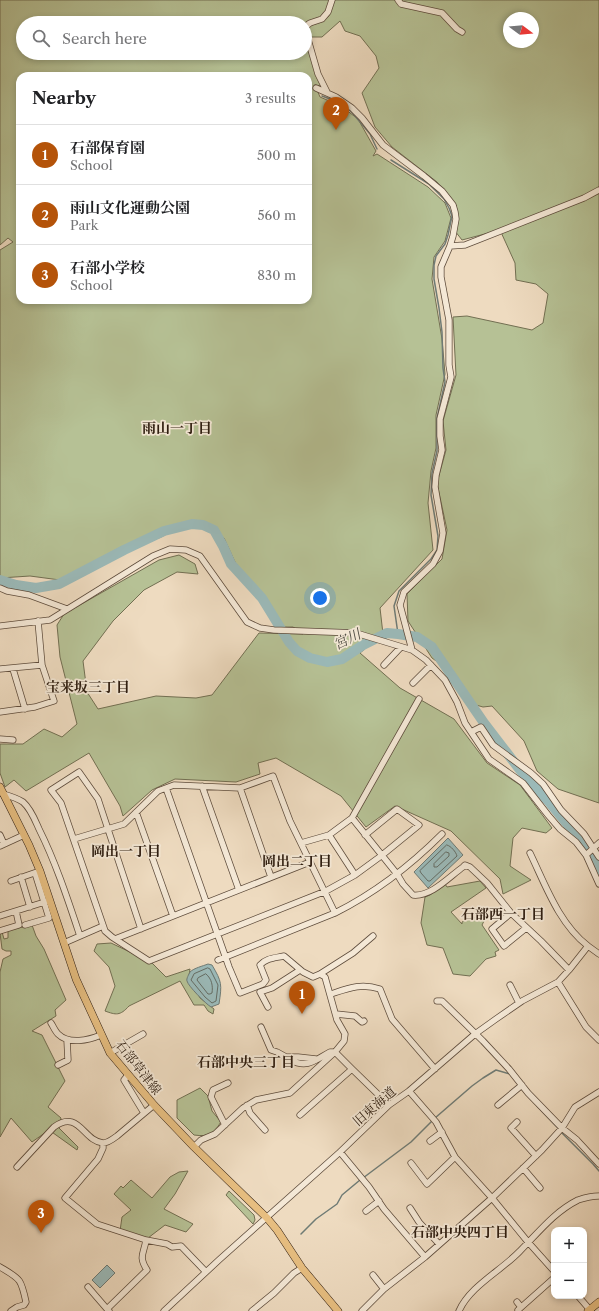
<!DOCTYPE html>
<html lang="en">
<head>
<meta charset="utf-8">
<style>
	body { margin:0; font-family:"Libre Caslon Text","Noto Serif JP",serif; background:#f2f2f2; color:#202124 }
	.controls { position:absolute; right:12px; bottom:12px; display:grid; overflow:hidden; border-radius:8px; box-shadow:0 2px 6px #0003 }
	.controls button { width:36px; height:36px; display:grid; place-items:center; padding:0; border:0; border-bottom:1px solid #e0e0e0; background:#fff; color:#202124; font:20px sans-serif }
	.compass { position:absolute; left:503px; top:12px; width:36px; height:36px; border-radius:50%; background:#fff; box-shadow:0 2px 6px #0003; rotate:106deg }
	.you { position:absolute; left:320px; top:598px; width:14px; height:14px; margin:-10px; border:3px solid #fff; border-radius:50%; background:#1a73e8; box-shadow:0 0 0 6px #1a73e833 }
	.badge { display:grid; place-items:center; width:26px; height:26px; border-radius:50%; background:#b45309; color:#fff; font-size:13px; font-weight:700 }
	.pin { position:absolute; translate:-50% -33px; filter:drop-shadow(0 1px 2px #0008) }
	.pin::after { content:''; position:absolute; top:21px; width:14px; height:12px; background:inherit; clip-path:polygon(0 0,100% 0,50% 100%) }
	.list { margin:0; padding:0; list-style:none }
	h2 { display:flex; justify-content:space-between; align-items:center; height:52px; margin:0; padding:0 16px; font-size:17px }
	h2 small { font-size:13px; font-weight:400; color:#757577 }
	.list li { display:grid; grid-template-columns:26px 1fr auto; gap:12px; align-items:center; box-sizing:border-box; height:60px; padding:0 16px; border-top:1px solid #e0e0e0 }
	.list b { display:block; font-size:15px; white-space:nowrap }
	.list p { margin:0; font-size:13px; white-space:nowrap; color:#757577 }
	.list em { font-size:13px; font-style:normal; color:#757577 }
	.icon { flex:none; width:22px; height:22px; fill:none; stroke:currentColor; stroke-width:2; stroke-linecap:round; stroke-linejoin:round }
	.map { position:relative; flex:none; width:599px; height:1311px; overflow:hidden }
	.search { position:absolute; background:#fff; box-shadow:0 2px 6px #0003; left:16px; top:16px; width:296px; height:44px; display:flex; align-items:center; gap:10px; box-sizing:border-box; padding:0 14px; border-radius:22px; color:#757577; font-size:15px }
	.panel { position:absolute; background:#fff; box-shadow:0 2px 6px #0003; left:16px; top:72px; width:296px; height:232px; border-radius:12px }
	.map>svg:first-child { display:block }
	.green { fill:#b6c195; stroke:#726f52; fill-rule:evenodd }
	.water { fill:#9bbab9; stroke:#6f7b75 }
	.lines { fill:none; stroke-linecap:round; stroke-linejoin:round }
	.shore { stroke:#646c64; stroke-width:1 }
	.stream { stroke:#6f7b75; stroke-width:1.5 }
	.river { stroke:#9bbab9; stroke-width:10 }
	.minor-casing { stroke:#5e4c3c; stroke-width:7 }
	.major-casing { stroke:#2e1d10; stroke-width:8 }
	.minor { stroke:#f4e8d6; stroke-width:5.5 }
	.major { stroke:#e7be80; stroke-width:7 }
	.labels { text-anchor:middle; stroke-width:3.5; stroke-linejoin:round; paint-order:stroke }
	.street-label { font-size:13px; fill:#2e1d10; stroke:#f4e8d6 }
	.neighbourhood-label { font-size:14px; font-weight:bold; fill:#2e1d10; stroke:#f4e8d6 }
	.water-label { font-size:14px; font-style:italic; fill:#4f4c43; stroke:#f4e8d6 }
</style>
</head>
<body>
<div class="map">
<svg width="599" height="1311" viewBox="0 0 599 1311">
	<rect width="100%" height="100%" fill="#eedbc0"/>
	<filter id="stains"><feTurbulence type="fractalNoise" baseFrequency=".005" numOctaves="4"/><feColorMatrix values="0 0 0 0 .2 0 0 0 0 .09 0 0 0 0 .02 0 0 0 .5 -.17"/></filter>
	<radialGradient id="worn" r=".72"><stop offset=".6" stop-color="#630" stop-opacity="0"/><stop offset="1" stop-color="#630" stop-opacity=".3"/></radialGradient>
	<!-- green -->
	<path class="green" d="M 0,0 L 599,0 L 599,803 L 558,789 L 537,771 L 524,741 L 492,706 L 483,707 L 476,705 L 453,673 L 432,658 L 408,621 L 407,594 L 442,559 L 447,530 L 437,483 L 446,450 L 443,421 L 456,375 L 453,317 L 467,316 L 532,330 L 543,323 L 548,294 L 536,284 L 516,280 L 515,263 L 500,230 L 462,240 L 455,231 L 458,218 L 456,205 L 437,182 L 392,147 L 375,127 L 362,93 L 379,68 L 376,56 L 360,36 L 345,31 L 340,21 L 322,37 L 309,37 L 306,28 L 329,16 L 329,13 L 321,17 L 304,23 L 23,23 L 23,53 L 305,53 L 305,39 L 321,86 L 315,85 L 320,97 L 341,106 L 358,119 L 376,151 L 373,156 L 377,154 L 428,187 L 445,203 L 451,218 L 445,241 L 434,257 L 432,279 L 442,339 L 445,374 L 436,415 L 436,448 L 431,471 L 428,503 L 433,550 L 380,608 L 383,634 L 360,653 L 400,688 L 454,719 L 487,763 L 520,785 L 552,828 L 546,833 L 522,828 L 513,838 L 510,866 L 531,880 L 503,894 L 500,879 L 451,831 L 395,806 L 366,827 L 341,796 L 276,758 L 258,763 L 260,774 L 236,782 L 175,779 L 152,790 L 123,816 L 120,806 L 89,753 L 26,791 L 14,780 L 5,787 L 0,773 L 0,744 L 23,744 L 44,729 L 62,737 L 77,724 L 60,657 L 57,625 L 64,614 L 159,560 L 179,555 L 195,564 L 198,574 L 177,572 L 144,590 L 113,621 L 83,661 L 87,692 L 98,709 L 156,696 L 196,698 L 212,695 L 259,633 L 303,634 L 293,627 L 283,627 L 235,562 L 224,538 L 204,522 L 190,522 L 161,537 L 60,580 L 30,576 L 0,578 L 0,250 L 13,242 L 8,238 L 0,245 ZM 509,18 L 533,18 L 533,42 L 509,42 ZM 20,76 L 308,76 L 308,300 L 20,300 Z
		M 480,881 L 486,888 L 451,912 L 462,924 L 462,922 L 472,917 L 484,921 L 482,925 L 499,950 L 495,952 L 496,956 L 486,959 L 470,976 L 453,974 L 443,948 L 427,945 L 421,923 L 425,897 L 430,895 L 445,884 L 447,887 Z
		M 32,925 L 36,936 L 44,949 L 66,1000 L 55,1010 L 56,1016 L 32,1031 L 42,1035 L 65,1081 L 48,1107 L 61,1118 L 59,1128 L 78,1147 L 77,1150 L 49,1130 L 32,1142 L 11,1118 L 0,1137 L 0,972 L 3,959 L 11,955 L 11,951 L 6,951 L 2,949 L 0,933 L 2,932 L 4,939 L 8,938 L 8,930 Z
		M 111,943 L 151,962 L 166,977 L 190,969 L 189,976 L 200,998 L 214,1009 L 213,1014 L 208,1011 L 204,1005 L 194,1005 L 180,981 L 129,1006 C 120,1016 116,1015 105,1011 L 115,986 L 109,967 L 94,951 L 97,944 Z
		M 200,1088 L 208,1096 L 212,1111 L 221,1122 C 213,1134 209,1137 194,1135 L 177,1118 L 177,1100 Z
		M 188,1171 L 175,1194 L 164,1209 L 193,1224 L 186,1232 L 165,1225 L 148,1238 L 120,1231 L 122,1217 L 131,1210 L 114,1194 L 121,1186 L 123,1188 L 131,1180 L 152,1198 L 170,1177 L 179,1172 Z
		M 229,1191 L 254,1215 L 255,1220 L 253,1224 L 226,1195 Z"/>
	<!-- water -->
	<path class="water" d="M 448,838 L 463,855 L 428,888 L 414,872 Z
		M 208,964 L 212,965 C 222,982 222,984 219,1004 L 211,1007 C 206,1004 188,986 187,981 C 186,979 189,974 190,972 C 194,968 203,966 208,964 Z
		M 107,1265 L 115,1273 L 100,1288 L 92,1280 Z"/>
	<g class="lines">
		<!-- shore -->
		<path class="shore" d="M 447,845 C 451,846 456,852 457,856 L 430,881 L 428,881 L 421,873 L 420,871 Z
			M 446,852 L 449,853 L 449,856 L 437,867 L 434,867 L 434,864 Z
			M 208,968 L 210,969 L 218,985 L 216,1001 L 212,1003 L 205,997 L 191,980 L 194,974 Z
			M 206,974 C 212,979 213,986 212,993 L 210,994 L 208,994 L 197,980 L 198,978 Z"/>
		<!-- stream -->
		<path class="stream" d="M 322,96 L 341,103
			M 350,110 L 370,134 L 377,149
			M 391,160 L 429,184 L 444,199 L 449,208 L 452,216 L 448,235 L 445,244 L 436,256 L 434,265 L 434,279 L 439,308 L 442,332 L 443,368 L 445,382 L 437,418 L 437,451 L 432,473 L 431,495 L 438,536 L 437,550 L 431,559 L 399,591 L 394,606 L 398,634
			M 537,1106 L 559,1129
			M 435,1118 L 472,1086 L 483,1078 L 496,1070 L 510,1074
			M 561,1132 L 593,1164 L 599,1171
			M 363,1178 L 411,1142 L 432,1121
			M 301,1234 L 316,1219 L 337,1204 L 342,1195 L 360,1180"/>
		<!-- river -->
		<path class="river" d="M 0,580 L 16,585 L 36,588 L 59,584 L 124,550 L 164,531 L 192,524 L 203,525 L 214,530 L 223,546 L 231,564 L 262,598 L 289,642 L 297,651 L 310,658 L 327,662 L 342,659 L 363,645 L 387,633 L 398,634 L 417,637 L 432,647 L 484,723 L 520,770 L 550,803 L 587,848 L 599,871"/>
		<defs>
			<path id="minor" d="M 398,0 L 401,4 L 442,13 L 457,29 L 462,32
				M 305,27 L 310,23 L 322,19 L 328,12 L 332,0
				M 305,29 L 318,74 L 327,92
				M 316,88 L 336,97 L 352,108 L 362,118 L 383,145 L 424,176 L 442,191 L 453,205 L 455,212 L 456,219 L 453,236 L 450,246 L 441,267 L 441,277 L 449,320 L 449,365 L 451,377 L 440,419 L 440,436 L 442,450 L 436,475 L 435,487 L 443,533 L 440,551 L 433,564 L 404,592 L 400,605 L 412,650
				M 450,246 L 465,245 L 584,198 L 599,190
				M 0,588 L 7,591 L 29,595 L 67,609
				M 0,626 L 50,620 L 153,556 L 170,549 L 186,550 L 200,556 L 247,622 L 260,628 L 274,630 L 356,633 L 412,650 L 426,660 L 445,680 L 457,702 L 465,723 L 489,759 L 523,783 L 548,815 L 560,829 L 576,842 L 586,855 L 599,884
				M 384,665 L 401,647
				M 0,669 L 42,665
				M 13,669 L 25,709
				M 413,683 L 431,665
				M 419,699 L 352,818 L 397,874 L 403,884 L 413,895 C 431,897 449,877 463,867 L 465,865 L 470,867 L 487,883 L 511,913 L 541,941 L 569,970
				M 0,712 L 35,707 L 54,701 L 42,665 L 38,621
				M 471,732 L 481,727 L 493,745 L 531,773 L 543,784 L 561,810 L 584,834 L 599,857
				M 0,739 L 13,740
				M 202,786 L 239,890
				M 166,788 L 229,967 L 240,993 L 263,984 L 266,980 L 260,965 C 266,958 275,958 284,956 L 303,972 L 313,977 L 320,974 L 325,977 L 337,1020 L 345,1034 L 344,1041 L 335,1052 L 290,1093 L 256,1100 L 243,1108 L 215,1134 L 201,1140 L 194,1147
				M 240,788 L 271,877
				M 3,794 C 10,796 17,798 23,802 C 31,809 35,820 39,829 C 56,863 68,900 80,936
				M 136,812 L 173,916
				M 0,835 L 4,844
				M 329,835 L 355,875
				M 74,839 L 124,824 L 158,791 L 174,785 L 240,788 L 273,776 L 290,821 L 335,913
				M 301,843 L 329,835 L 352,818
				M 0,846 L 24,835
				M 530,853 C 545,884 559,924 588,946
				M 586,855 L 599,843
				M 21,877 L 30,907
				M 11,881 L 37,872
				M 511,913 L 492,929 L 504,946 L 526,928
				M 0,916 L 48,901
				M 25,925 L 49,918 L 35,873
				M 141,929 L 98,799 L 79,772 L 51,790 L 61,803 L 105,931 L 112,937 L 149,961 L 326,891 L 355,875 L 381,856 L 419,825 L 397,809 L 365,835
				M 0,931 L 19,925 L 16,911
				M 115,939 L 310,862
				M 64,943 L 103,926
				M 218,960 L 335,913 C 375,893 410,866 442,834
				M 320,974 L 353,953 L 373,936
				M 558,982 L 586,1027 L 599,1040
				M 510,985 L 519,1003
				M 331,994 C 349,988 361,983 380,989 L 392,1019 L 435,1069
				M 437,1001 L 442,1001 L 483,1041 L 509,1069 L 528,1093 L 562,1128 L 577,1140 L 599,1164
				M 268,1007 L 260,992 L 272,988 L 300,970
				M 336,1014 L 355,1016 L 362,1022 L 364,1021
				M 51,1023 C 53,1026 55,1031 58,1034 C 69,1045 89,1040 101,1035
				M 261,1027 L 271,1050 L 277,1052 L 286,1057 L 298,1057 L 316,1059
				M 335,1052 L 352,1069 L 389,1105
				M 110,1053 L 143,1034
				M 290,1060 C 308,1069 315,1060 330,1052 L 333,1052
				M 58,1065 L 68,1060 L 67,1040
				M 128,1075 L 124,1080 L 144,1113
				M 409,1091 L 436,1122 L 455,1157 L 492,1198 L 528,1242 L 554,1271
				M 247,1105 L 250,1113 L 265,1130
				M 498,1105 L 522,1085
				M 300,1115 L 352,1069
				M 517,1122 L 511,1128 L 536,1156
				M 225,1125 L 211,1097 L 213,1090 L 228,1083
				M 430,1141 L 442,1132
				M 103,1143 L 103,1148 L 98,1159 L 65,1198 L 97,1224 L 146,1240 C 144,1254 138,1256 147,1270 L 107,1309 L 109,1311
				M 340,1152 L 369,1187 L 384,1209 L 425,1257
				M 411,1163 L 427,1184 L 455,1157
				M 17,1167 L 54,1127 C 79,1109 83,1141 103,1143 C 108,1143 113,1139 117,1136 L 154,1105
				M 523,1168 L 540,1188
				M 410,1208 L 419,1222 L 439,1244
				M 366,1211 L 379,1201
				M 146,1240 L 167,1244 L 172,1247 L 181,1246 L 206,1272
				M 0,1267 C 20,1279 21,1278 26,1302 L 24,1305 L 17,1307 L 11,1311
				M 373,1275 L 384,1289
				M 88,1287 L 107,1309
				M 578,1296 L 591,1311
				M 517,1302 L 521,1307
				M 518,1310 L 554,1278
				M 164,1311 L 220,1259 L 340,1152 L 389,1105 L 409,1091 L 475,1034 L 496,1019 L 522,1001 L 558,982 L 569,970 L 588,946 L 599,954
				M 252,1311 L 274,1293 L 294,1273 L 302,1268
				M 362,1311 L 384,1289 L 425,1257 L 492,1198 L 542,1150 L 562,1128 L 575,1107 L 599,1092
				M 459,1311 C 470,1286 501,1271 520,1251 C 538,1233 554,1212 578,1200 C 584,1198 592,1196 599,1196"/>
			<path id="major" d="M 0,787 L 29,845 L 40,871 L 76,979 L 110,1053 L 154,1105 L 194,1147 L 267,1218 L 277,1230 L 302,1268 L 338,1311
				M 588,1311 L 599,1302"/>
		</defs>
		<!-- minor casing -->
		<use href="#minor" class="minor-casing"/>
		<!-- major casing -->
		<use href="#major" class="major-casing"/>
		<!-- minor -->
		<use href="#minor" class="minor"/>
		<!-- major -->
		<use href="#major" class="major"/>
	</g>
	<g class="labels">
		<!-- street labels -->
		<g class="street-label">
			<text transform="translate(139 1067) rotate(52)" y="5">石部草津線</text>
			<text transform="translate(374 1106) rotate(-41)" y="5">旧東海道</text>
		</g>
		<!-- neighbourhood labels -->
		<g class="neighbourhood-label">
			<text x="177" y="433">雨山一丁目</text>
			<text x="88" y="692">宝来坂三丁目</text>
			<text x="126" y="856">岡出一丁目</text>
			<text x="297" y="866">岡出二丁目</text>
			<text x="503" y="919">石部西一丁目</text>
			<text x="246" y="1067">石部中央三丁目</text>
			<text x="460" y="1237">石部中央四丁目</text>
		</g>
		<!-- water labels -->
		<g class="water-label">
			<text transform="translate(347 639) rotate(-26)" y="5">宮川</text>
		</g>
	</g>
	<rect width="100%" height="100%" filter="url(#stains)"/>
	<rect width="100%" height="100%" fill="url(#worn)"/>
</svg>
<div class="controls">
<button>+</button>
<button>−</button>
</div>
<svg class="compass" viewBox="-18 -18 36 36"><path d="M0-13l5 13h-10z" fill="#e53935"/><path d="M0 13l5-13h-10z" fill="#757577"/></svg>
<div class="you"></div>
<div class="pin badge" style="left:302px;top:1014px">1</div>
<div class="pin badge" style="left:336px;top:130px">2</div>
<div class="pin badge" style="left:41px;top:1233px">3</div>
<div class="search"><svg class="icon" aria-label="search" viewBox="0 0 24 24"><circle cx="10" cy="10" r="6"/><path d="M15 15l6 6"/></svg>Search here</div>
<section class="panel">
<h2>Nearby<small>3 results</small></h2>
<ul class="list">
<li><span class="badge">1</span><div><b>石部保育園</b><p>School</p></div><em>500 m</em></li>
<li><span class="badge">2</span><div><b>雨山文化運動公園</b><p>Park</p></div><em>560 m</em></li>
<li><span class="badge">3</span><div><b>石部小学校</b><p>School</p></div><em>830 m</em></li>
</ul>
</section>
</div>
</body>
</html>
